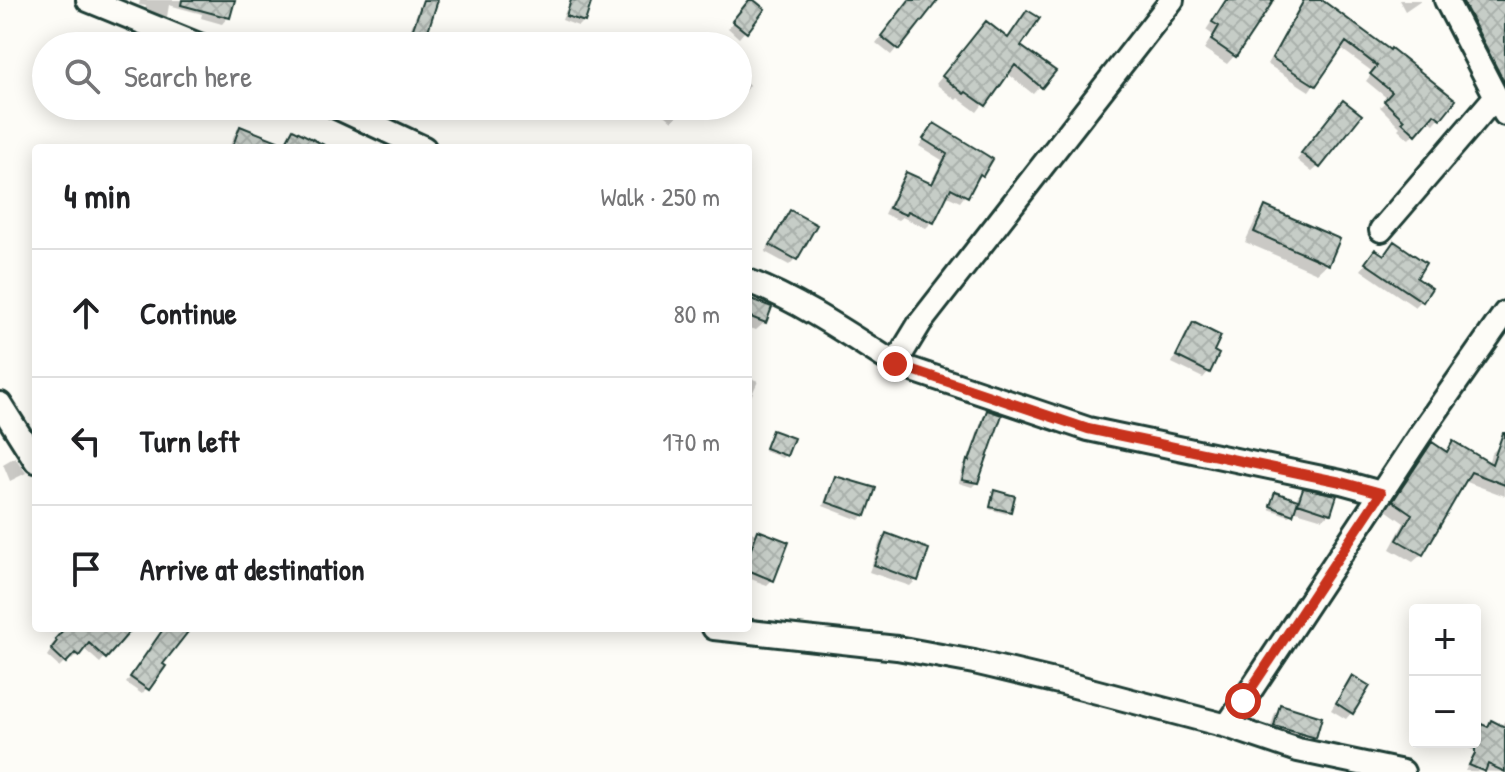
<!DOCTYPE html>
<html lang="en">
<head>
<meta charset="utf-8">
<style>
	body { margin:0; font-family:"Patrick Hand",sans-serif; background:#f2f2f2; color:#202124 }
	.controls { position:absolute; right:24px; bottom:24px; display:grid; overflow:hidden; border-radius:8px; box-shadow:0 4px 20px #0003 }
	.controls button { width:72px; height:72px; display:grid; place-items:center; padding:0; border:0; border-bottom:2px solid #e0e0e0; background:#fff; color:#202124; font:40px sans-serif }
	.stop { position:absolute; width:24px; height:24px; margin:-18px; border:6px solid #c8321e; border-radius:50%; background:#fff }
	.stop.end { background:#c8321e; border-color:#fff; box-shadow:0 2px 8px #0008 }
	.list { margin:0; padding:0; list-style:none }
	h2 { display:flex; justify-content:space-between; align-items:center; height:104px; margin:0; padding:0 32px; font-size:34px }
	h2 small { font-size:26px; font-weight:400; color:#757577 }
	.list li { display:grid; grid-template-columns:52px 1fr auto; gap:24px; align-items:center; box-sizing:border-box; height:128px; padding:0 32px; border-top:2px solid #e0e0e0 }
	.list b { display:block; font-size:30px; white-space:nowrap }
	.list em { font-size:26px; font-style:normal; color:#757577 }
	.icon { flex:none; width:44px; height:44px; fill:none; stroke:currentColor; stroke-width:2; stroke-linecap:round; stroke-linejoin:round }
	.map { position:relative; flex:none; width:1505px; height:772px; overflow:hidden }
	.search { position:absolute; background:#fff; box-shadow:0 4px 20px #0003; left:32px; top:32px; width:720px; height:88px; display:flex; align-items:center; gap:20px; box-sizing:border-box; padding:0 28px; border-radius:44px; color:#757577; font-size:30px }
	.panel { position:absolute; background:#fff; box-shadow:0 4px 20px #0003; left:32px; top:144px; width:720px; height:488px; border-radius:8px }
	.map>svg:first-child { display:block }
	.shadow { fill:#0003 }
	.building { fill:url(#building-cross-hatch); stroke:#1f3d34; stroke-width:2 }
	.lines { fill:none; stroke-linecap:round; stroke-linejoin:round }
	.minor-casing { stroke:#1f3d34; stroke-width:28 }
	.minor { stroke:#fdfcf7; stroke-width:22 }
	.route { stroke:#c8321e; stroke-width:10 }
</style>
</head>
<body>
<div class="map">
<svg width="1505" height="772" viewBox="0 0 1505 772">
	<defs>
		<pattern id="building-cross-hatch" width="8" height="8" patternUnits="userSpaceOnUse" patternTransform="scale(2)"><rect width="8" height="8" fill="#c6cdc7"/><path d="M0 0l8 8M0 8l8-8" fill="none" stroke="#aab1ac"/></pattern>
	</defs>
	<rect width="100%" height="100%" fill="#fdfcf7"/>
	<filter id="ink" filterUnits="userSpaceOnUse"><feTurbulence type="fractalNoise" baseFrequency=".0125" numOctaves="2"/><feDisplacementMap in="SourceGraphic" scale="16" xChannelSelector="R" yChannelSelector="G"/><feConvolveMatrix kernelMatrix="1 2 1 2 8 2 1 2 1" color-interpolation-filters="sRGB"/></filter>
	<g filter="url(#ink)">
		<!-- shadow -->
		<path class="shadow" d="M 140,0 L 233,0 L 228,17 L 222,24 L 201,18 L 202,14 L 169,5 L 167,17 L 161,23 L 144,16 L 146,6 L 139,5 Z
			M 422,0 L 436,0 L 423,42 L 434,46 L 404,46 Z
			M 570,0 L 589,0 L 583,21 L 578,26 L 562,20 Z
			M 910,0 L 936,0 L 891,55 L 876,43 Z
			M 1226,0 L 1271,0 L 1235,55 L 1227,64 L 1204,49 L 1213,35 L 1206,30 Z
			M 1304,0 L 1319,0 L 1453,101 L 1434,124 L 1427,119 L 1409,139 L 1398,129 L 1400,127 L 1380,107 L 1388,99 L 1366,81 L 1373,72 L 1340,48 L 1309,91 L 1267,64 Z
			M 1399,0 L 1421,0 L 1405,11 Z
			M 1453,0 L 1505,0 L 1505,100 Z
			M 745,6 L 745,31 L 739,38 L 728,28 Z
			M 1027,12 L 1018,46 L 1053,71 L 1033,94 L 1007,73 L 977,112 L 958,98 L 956,100 L 936,84 L 979,31 L 1006,40 L 1020,20 Z
			M 738,78 L 749,85 L 740,98 L 738,97 Z
			M 450,106 L 485,106 L 480,111 L 475,110 L 469,117 L 449,111 Z
			M 654,106 L 686,106 L 672,121 Z
			M 1337,108 L 1319,166 L 1312,172 L 1297,160 Z
			M 934,125 L 981,174 L 960,202 L 945,195 L 932,222 L 926,228 L 902,217 L 898,220 L 884,214 L 900,181 L 906,175 L 929,186 L 942,160 L 919,146 Z
			M 241,129 L 264,148 L 229,148 L 234,135 Z
			M 1265,209 L 1327,264 L 1317,273 L 1245,242 L 1256,219 Z
			M 791,213 L 795,259 L 789,265 L 765,252 L 784,219 Z
			M 1375,251 L 1414,278 L 1421,301 L 1415,307 L 1361,270 Z
			M 748,300 L 765,322 L 756,330 L 748,328 Z
			M 1193,324 L 1209,371 L 1203,378 L 1172,363 L 1187,331 Z
			M 748,377 L 758,381 L 748,403 Z
			M 987,413 L 977,482 L 972,487 L 959,483 L 963,466 L 967,462 L 983,417 Z
			M 773,432 L 785,455 L 782,458 L 764,450 Z
			M 1432,444 L 1444,453 L 1453,444 L 1488,464 L 1491,454 L 1499,446 L 1505,448 L 1505,496 L 1464,481 L 1422,554 L 1413,562 L 1390,549 L 1404,523 L 1386,510 L 1424,453 Z
			M 15,457 L 26,473 L 10,481 L 3,464 Z
			M 836,478 L 864,515 L 859,520 L 823,506 L 831,483 Z
			M 1303,490 L 1330,513 L 1323,519 L 1293,510 L 1289,516 L 1269,509 L 1276,494 L 1296,501 L 1297,497 Z
			M 995,492 L 1009,511 L 1007,514 L 989,509 L 992,495 Z
			M 748,531 L 757,534 L 773,579 L 767,585 L 748,578 Z
			M 886,536 L 916,580 L 910,586 L 869,572 L 880,542 Z
			M 66,628 L 129,628 L 100,663 L 83,648 L 72,660 L 69,657 L 59,667 L 47,656 L 53,647 L 51,646 Z
			M 166,628 L 189,628 L 160,664 L 163,666 L 142,694 L 126,683 Z
			M 1353,678 L 1352,712 L 1346,719 L 1331,710 L 1347,684 Z
			M 1281,706 L 1314,737 L 1308,744 L 1269,732 L 1275,713 Z
			M 1505,720 L 1505,772 L 1465,771 L 1475,751 L 1455,742 L 1475,742 L 1475,723 L 1486,728 L 1492,723 L 1501,727 Z"/>
		<!-- building -->
		<path class="building" d="M 182,0 L 235,0 L 230,18 L 181,5 Z
			M 423,0 L 438,0 L 423,46 L 407,46 Z
			M 571,0 L 592,0 L 585,22 L 566,16 Z
			M 749,0 L 754,0 L 765,9 L 747,33 L 732,21 Z
			M 909,0 L 938,0 L 899,50 L 881,36 Z
			M 1226,0 L 1274,0 L 1236,57 L 1211,40 L 1219,26 L 1212,22 Z
			M 1304,0 L 1322,0 L 1390,50 L 1391,48 L 1456,100 L 1441,119 L 1434,114 L 1416,135 L 1402,122 L 1404,120 L 1384,101 L 1392,92 L 1370,74 L 1377,66 L 1346,42 L 1316,86 L 1272,58 Z
			M 1462,0 L 1505,0 L 1505,84 Z
			M 1027,10 L 1040,18 L 1021,46 L 1056,71 L 1042,88 L 1015,65 L 986,106 L 966,92 L 964,94 L 942,76 L 986,21 L 1008,38 Z
			M 1343,100 L 1362,115 L 1320,168 L 1301,153 Z
			M 934,123 L 993,159 L 983,176 L 980,174 L 968,197 L 951,188 L 934,223 L 908,211 L 906,215 L 889,208 L 906,172 L 932,184 L 947,154 L 923,139 Z
			M 240,126 L 285,144 L 293,129 L 330,148 L 232,148 Z
			M 1265,206 L 1340,239 L 1329,265 L 1254,232 Z
			M 790,210 L 817,225 L 797,260 L 770,245 Z
			M 1394,241 L 1426,263 L 1417,278 L 1432,288 L 1423,302 L 1365,263 L 1375,249 L 1384,255 Z
			M 748,298 L 772,307 L 766,323 L 748,316 Z
			M 1193,322 L 1221,336 L 1214,351 L 1219,354 L 1210,373 L 1176,356 Z
			M 987,410 L 1002,415 L 978,483 L 962,480 L 967,460 L 969,461 Z
			M 772,430 L 794,438 L 787,456 L 765,448 Z
			M 1503,433 L 1505,433 L 1505,485 L 1471,472 L 1423,555 L 1397,540 L 1412,514 L 1393,501 L 1432,442 L 1447,452 L 1453,441 L 1492,464 Z
			M 835,476 L 876,488 L 866,516 L 826,502 Z
			M 1303,488 L 1337,495 L 1331,514 L 1298,503 Z
			M 994,490 L 1015,496 L 1011,512 L 990,507 Z
			M 1275,492 L 1298,500 L 1293,515 L 1270,506 Z
			M 758,530 L 789,542 L 774,581 L 748,570 L 748,557 Z
			M 886,533 L 929,549 L 918,581 L 874,565 Z
			M 65,628 L 133,628 L 106,659 L 89,643 L 79,656 L 75,653 L 66,663 L 51,649 L 57,641 L 55,639 Z
			M 164,628 L 191,628 L 163,664 L 166,666 L 149,690 L 130,677 Z
			M 1352,675 L 1370,686 L 1353,714 L 1336,703 Z
			M 1280,704 L 1322,717 L 1316,738 L 1274,726 Z
			M 1491,720 L 1505,727 L 1505,772 L 1488,764 L 1485,772 L 1469,765 L 1475,753 L 1475,721 L 1488,727 Z"/>
		<g class="lines">
			<defs>
				<path id="minor" d="M 88,0 L 201,46
					M 1446,0 L 1505,114
					M 334,106 L 424,148
					M 1381,230 L 1496,96
					M 748,281 C 800,301 848,334 895,364 L 920,323 L 1172,0
					M 895,364 L 1088,429 L 1341,482 L 1381,493
					M 0,404 L 36,461
					M 714,628 L 897,648 L 974,662 L 1067,684 L 1227,726 L 1298,750 L 1403,772
					M 1227,726 L 1421,433 L 1505,313"/>
			</defs>
			<!-- minor casing -->
			<use href="#minor" class="minor-casing"/>
			<!-- minor -->
			<use href="#minor" class="minor"/>
		</g>
	</g>
	<g class="lines" filter="url(#ink)">
		<!-- route -->
		<path class="route" d="M 895,364 L 1088,429 L 1341,482 L 1381,493 L 1243,701"/>
	</g>
</svg>
<div class="controls">
<button>+</button>
<button>−</button>
</div>
<div class="stop" style="left:1243px;top:701px"></div>
<div class="stop end" style="left:895px;top:364px"></div>
<div class="search"><svg class="icon" aria-label="search" viewBox="0 0 24 24"><circle cx="10" cy="10" r="6"/><path d="M15 15l6 6"/></svg>Search here</div>
<section class="panel">
<h2>4 min<small>Walk · 250 m</small></h2>
<ul class="list">
<li><svg class="icon" aria-label="ahead" viewBox="0 0 24 24"><path d="M12 20V5M6 11l6-6 6 6"/></svg><div><b>Continue</b></div><em>80 m</em></li>
<li><svg class="icon" aria-label="left" viewBox="0 0 24 24"><path d="M17 20v-9H6M10 6l-5 5 5 5"/></svg><div><b>Turn left</b></div><em>170 m</em></li>
<li><svg class="icon" aria-label="arrive" viewBox="0 0 24 24"><path d="M6 21V4h12l-3 4 3 4H6"/></svg><div><b>Arrive at destination</b></div></li>
</ul>
</section>
</div>
</body>
</html>
